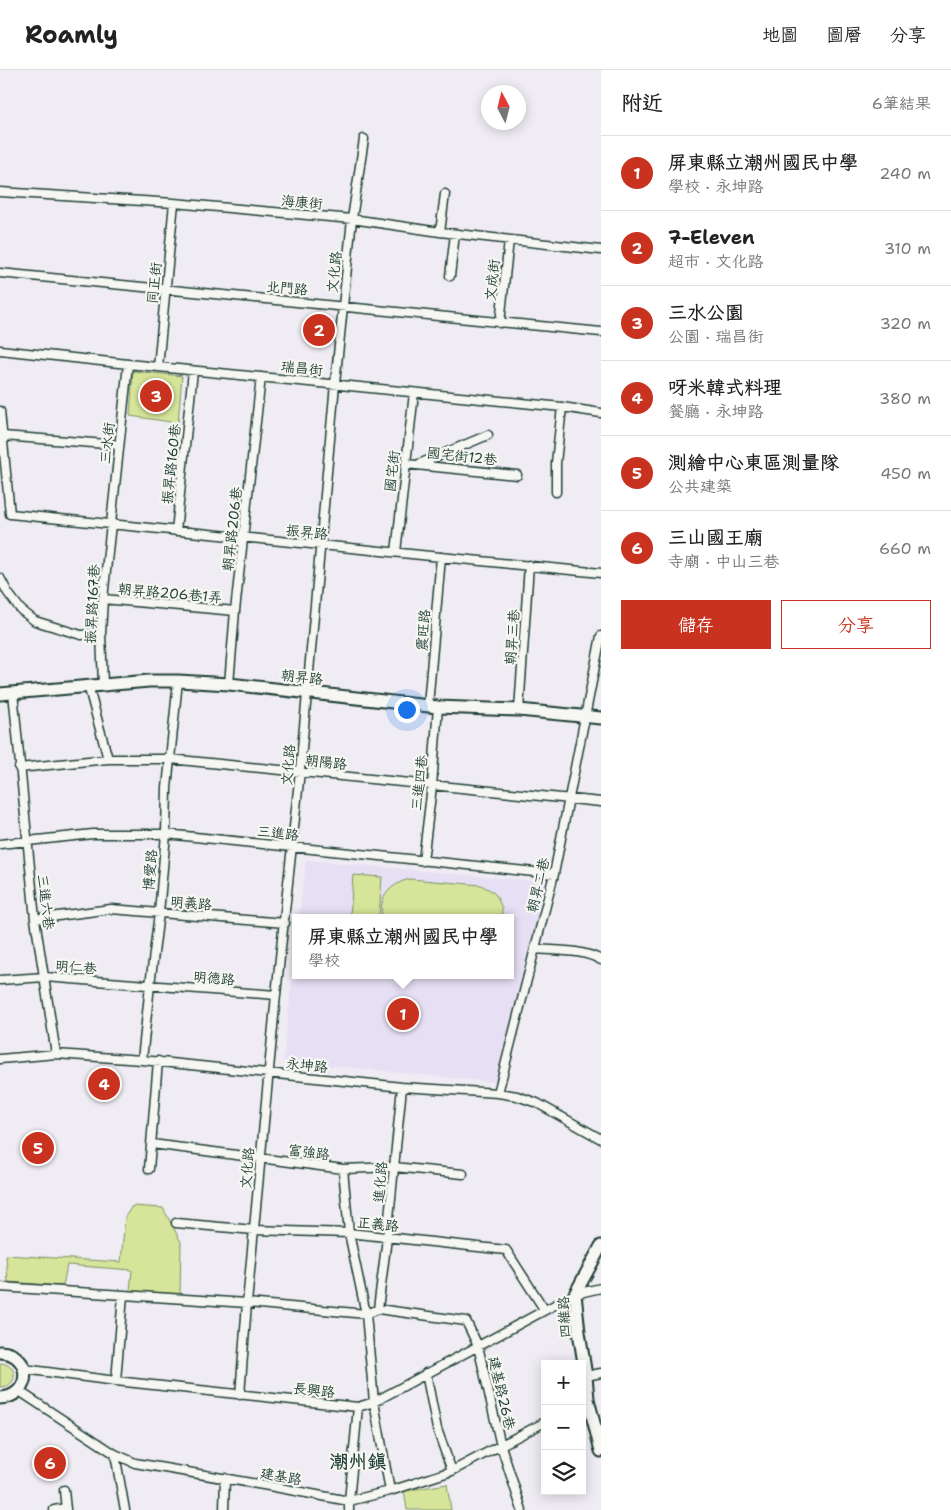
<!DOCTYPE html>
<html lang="zh-TW">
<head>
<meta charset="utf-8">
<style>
	body { margin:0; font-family:"Shantell Sans","LXGW WenKai TC",sans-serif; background:#f6f6f6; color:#222 }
	.controls { position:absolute; right:15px; bottom:15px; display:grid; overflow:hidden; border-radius:0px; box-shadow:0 2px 12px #0003 }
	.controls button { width:45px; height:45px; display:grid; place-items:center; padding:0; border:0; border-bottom:1px solid #e0e0e0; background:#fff; color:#222; font:25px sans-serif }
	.compass { position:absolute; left:481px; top:15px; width:45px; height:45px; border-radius:50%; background:#fff; box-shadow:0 2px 12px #0003; rotate:353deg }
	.you { position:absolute; left:406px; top:639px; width:18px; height:18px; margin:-12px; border:4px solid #fff; border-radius:50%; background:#1a73e8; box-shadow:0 0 0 8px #1a73e833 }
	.badge { display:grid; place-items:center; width:32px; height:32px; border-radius:50%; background:#c8321e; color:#fff; font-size:16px; font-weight:700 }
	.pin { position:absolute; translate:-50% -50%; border:2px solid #fff; box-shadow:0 1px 5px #0006 }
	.popup { position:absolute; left:292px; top:844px; width:222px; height:65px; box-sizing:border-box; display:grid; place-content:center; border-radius:0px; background:#fff; filter:drop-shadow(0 1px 4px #0005); font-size:16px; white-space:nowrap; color:#767676 }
	.popup b { font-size:19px; color:#222 }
	.popup::after { content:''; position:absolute; left:50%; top:100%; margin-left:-10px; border:10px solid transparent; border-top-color:#fff }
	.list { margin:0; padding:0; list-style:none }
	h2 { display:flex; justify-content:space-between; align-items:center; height:65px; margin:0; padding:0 20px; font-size:21px }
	h2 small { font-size:16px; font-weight:400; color:#767676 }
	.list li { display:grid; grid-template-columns:32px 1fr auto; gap:15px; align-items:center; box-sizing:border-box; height:75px; padding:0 20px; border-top:1px solid #e0e0e0 }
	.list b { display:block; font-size:19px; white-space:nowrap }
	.list p { margin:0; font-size:16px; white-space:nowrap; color:#767676 }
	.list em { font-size:16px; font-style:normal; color:#767676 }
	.actions { display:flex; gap:10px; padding:15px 20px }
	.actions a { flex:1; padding:11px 0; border:1px solid #c8321e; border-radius:0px; text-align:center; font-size:18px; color:#c8321e }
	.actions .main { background:#c8321e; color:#fff }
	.icon { flex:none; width:28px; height:28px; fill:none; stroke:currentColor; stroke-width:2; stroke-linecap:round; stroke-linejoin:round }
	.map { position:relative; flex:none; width:601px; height:1440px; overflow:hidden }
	header { display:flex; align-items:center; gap:30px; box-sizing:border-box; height:70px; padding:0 25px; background:#fff; border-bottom:1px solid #e0e0e0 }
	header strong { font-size:24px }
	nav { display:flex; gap:28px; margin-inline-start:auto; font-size:18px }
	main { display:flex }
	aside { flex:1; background:#fff }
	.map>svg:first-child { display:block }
	.built { fill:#e7e0f4 }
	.green { fill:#d6e599; stroke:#7a9166 }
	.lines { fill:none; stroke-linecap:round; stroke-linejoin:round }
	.street-casing { stroke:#1f3d34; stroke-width:11 }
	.secondary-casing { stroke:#1f3d34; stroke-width:15 }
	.street { stroke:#f6f6f2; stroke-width:8 }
	.secondary { stroke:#f6f6f2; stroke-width:11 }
	.labels { text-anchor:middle; stroke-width:4.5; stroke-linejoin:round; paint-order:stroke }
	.street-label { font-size:14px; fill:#1f3d34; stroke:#f6f6f2 }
	.district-label { font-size:19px; font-weight:bold; fill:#1f3d34; stroke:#f6f6f2 }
</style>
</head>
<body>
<header>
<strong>Roamly</strong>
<nav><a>地圖</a><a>圖層</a><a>分享</a></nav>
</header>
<main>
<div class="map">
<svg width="601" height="1440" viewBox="0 0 601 1440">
	<rect width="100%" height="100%" fill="#efecf3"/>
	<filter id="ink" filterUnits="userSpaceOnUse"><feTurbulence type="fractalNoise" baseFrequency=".02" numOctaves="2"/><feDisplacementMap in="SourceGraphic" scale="10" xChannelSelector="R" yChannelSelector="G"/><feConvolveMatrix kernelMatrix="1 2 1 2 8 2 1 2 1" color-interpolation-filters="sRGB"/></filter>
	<g filter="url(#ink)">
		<!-- built -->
		<path class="built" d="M 306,790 L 547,812 L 502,1013 L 283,991 L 295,880 L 296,905 L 510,905 L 510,848 L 299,848 Z"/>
		<!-- green -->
		<path class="green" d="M 133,301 L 182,306 L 178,353 L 130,346 Z
			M 353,805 L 382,807 L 379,848 L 350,847 Z
			M 410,809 L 481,815 L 492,821 L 496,825 L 502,838 L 502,848 L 383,848 C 376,828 392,813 410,809 Z
			M 132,1136 L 163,1138 L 181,1172 L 180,1225 L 130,1221 L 132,1200 L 67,1195 L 63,1216 L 8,1212 L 6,1185 L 121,1192 L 125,1147 Z
			M 0,1293 C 19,1294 19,1317 0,1317 Z
			M 447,1414 L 451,1440 L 407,1440 L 404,1421 Z"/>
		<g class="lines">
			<defs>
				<path id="street" d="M 0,122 L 174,133 L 352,149 L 440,162 L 601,180
					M 440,162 L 445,124
					M 0,203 L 601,262
					M 450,206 L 455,164
					M 500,253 L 509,170
					M 0,280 L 128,294 L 562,337 L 601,343
					M 158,297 L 174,133
					M 0,341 L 10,444 L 601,503
					M 3,366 L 119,375
					M 406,394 L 517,405
					M 419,394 L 488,365
					M 556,422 L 556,393 L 562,337
					M 176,461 L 193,301
					M 396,482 L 414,323
					M 0,508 L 8,523 L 21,540 L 35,551 L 81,565 L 101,564
					M 103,529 L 235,541
					M 103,614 L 101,564 L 103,529 L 128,294
					M 229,614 L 235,541 L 261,307
					M 88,615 L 108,689
					M 13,622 L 35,849 L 56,984
					M 428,635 L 441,487
					M 519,640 L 529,495
					M 19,698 L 108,689 L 170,689 L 601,732
					M 0,774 L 93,764 L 166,764 L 554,804
					M 423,791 L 432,716 L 438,637
					M 35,849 L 111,839 L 285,853
					M 535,879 C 557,881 582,879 601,890
					M 0,910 L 45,907 L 276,925
					M 0,989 L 56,984 L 142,990 L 402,1017 L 498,1023 L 517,1026 L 537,1033 L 601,1069
					M 142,990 L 150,915 L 159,843 L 166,764 L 167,718 L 178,611
					M 498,1023 L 554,804 L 601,566
					M 152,1074 L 343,1099 L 394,1097 L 463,1104
					M 149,1099 L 158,991
					M 343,1099 L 349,1163 L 366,1244 L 374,1332 L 390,1421
					M 176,1153 L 254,1160 L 349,1163 L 506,1180 L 544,1239
					M 0,1217 L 247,1233 L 366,1244 L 378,1239 L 466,1251 L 478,1276 L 501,1376 L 522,1440
					M 378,1239 L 387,1168 L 402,1017
					M 24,1299 L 116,1311 L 358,1337 L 374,1332 L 575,1224 L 601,1218
					M 426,1303 L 437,1359 L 452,1401
					M 586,1306 L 601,1303
					M 116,1311 L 123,1225
					M 19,1321 L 115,1384 L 135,1393 L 269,1416 L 349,1431 L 390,1421 L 452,1401 L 545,1352
					M 240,1325 L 247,1233 L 276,925 L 300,701 L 335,314 L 352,149 L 364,69
					M 115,1384 L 125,1440
					M 64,1420 L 66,1440
					M 54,1440 L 66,1438
					M 224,1440 L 225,1408
					M 349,1440 L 349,1431 L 358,1337"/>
				<path id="secondary" d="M 0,624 L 149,611 L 178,611 L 229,614 L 438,637 L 519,640 L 601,648
					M 601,1176 L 575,1224 L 579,1262 L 586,1306 L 588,1329 L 601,1381
					M 0,1282 C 33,1283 33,1327 0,1328"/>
			</defs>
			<!-- street casing -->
			<use href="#street" class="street-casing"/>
			<!-- secondary casing -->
			<use href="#secondary" class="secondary-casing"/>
			<!-- street -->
			<use href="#street" class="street"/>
			<!-- secondary -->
			<use href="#secondary" class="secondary"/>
		</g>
	</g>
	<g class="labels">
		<!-- street labels -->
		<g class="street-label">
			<text transform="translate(302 132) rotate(5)" y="5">海康街</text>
			<text transform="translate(334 202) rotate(-84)" y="5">文化路</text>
			<text transform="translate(492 210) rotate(-84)" y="5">文成街</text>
			<text transform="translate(154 213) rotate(-84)" y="5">同正街</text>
			<text transform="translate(287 218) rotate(5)" y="5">北門路</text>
			<text transform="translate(302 298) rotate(6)" y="5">瑞昌街</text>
			<text transform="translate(107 373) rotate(-84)" y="5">三水街</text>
			<text transform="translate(462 386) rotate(6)" y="5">國宅街12巷</text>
			<text transform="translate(171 394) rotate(-84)" y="5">振昇路160巷</text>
			<text transform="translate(392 401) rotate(-83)" y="5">國宅街</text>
			<text transform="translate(232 459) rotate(-84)" y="5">朝昇路206巷</text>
			<text transform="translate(307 462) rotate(6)" y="5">振昇路</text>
			<text transform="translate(170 523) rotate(5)" y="5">朝昇路206巷1弄</text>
			<text transform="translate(92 534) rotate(-87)" y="5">振昇路167巷</text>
			<text transform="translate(423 560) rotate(-85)" y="5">震旺路</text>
			<text transform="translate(512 567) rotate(-86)" y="5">朝昇三巷</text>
			<text transform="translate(302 607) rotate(6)" y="5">朝昇路</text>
			<text transform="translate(326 692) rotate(6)" y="5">朝陽路</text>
			<text transform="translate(288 695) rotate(-85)" y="5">文化路</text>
			<text transform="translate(419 713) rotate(-84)" y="5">三進四巷</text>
			<text transform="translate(278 763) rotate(6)" y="5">三進路</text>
			<text transform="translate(150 800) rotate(-85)" y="5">博愛路</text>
			<text transform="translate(538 815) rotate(-77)" y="5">朝昇二巷</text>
			<text transform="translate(46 832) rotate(83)" y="5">三進六巷</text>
			<text transform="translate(191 833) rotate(5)" y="5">明義路</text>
			<text transform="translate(76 897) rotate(5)" y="5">明仁巷</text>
			<text transform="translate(214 908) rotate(5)" y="5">明德路</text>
			<text transform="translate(307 995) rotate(6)" y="5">永坤路</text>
			<text transform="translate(309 1082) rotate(7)" y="5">富強路</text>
			<text transform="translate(247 1098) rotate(-85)" y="5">文化路</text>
			<text transform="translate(380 1112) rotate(-85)" y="5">進化路</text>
			<text transform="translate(378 1154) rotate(6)" y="5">正義路</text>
			<text transform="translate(564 1247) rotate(-93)" y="5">四維路</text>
			<text transform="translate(314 1320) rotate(6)" y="5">長興路</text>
			<text transform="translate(502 1323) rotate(77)" y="5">建基路26巷</text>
			<text transform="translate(281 1406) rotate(10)" y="5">建基路</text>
		</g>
		<!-- district labels -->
		<g class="district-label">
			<text x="358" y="1398">潮州鎮</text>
		</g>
	</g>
</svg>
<div class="controls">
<button>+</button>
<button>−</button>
<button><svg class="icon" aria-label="layers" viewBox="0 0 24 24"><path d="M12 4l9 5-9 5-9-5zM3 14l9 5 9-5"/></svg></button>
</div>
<svg class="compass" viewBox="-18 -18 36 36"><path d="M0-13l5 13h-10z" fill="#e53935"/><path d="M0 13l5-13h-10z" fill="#767676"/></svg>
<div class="you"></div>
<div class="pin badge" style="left:403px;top:944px">1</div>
<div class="popup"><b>屏東縣立潮州國民中學</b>學校</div>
<div class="pin badge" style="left:319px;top:260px">2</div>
<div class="pin badge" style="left:156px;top:326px">3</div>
<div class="pin badge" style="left:104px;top:1014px">4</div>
<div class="pin badge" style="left:38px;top:1078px">5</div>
<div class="pin badge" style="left:50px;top:1393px">6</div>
</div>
<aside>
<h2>附近<small>6筆結果</small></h2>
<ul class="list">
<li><span class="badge">1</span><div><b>屏東縣立潮州國民中學</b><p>學校 · 永坤路</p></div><em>240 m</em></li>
<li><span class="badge">2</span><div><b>7-Eleven</b><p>超市 · 文化路</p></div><em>310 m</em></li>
<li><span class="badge">3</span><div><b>三水公園</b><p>公園 · 瑞昌街</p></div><em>320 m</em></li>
<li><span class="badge">4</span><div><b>呀米韓式料理</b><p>餐廳 · 永坤路</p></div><em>380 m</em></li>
<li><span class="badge">5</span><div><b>測繪中心東區測量隊</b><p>公共建築</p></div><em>450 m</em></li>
<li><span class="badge">6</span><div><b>三山國王廟</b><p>寺廟 · 中山三巷</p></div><em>660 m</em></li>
</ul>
<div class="actions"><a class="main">儲存</a><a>分享</a></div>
</aside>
</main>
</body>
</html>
